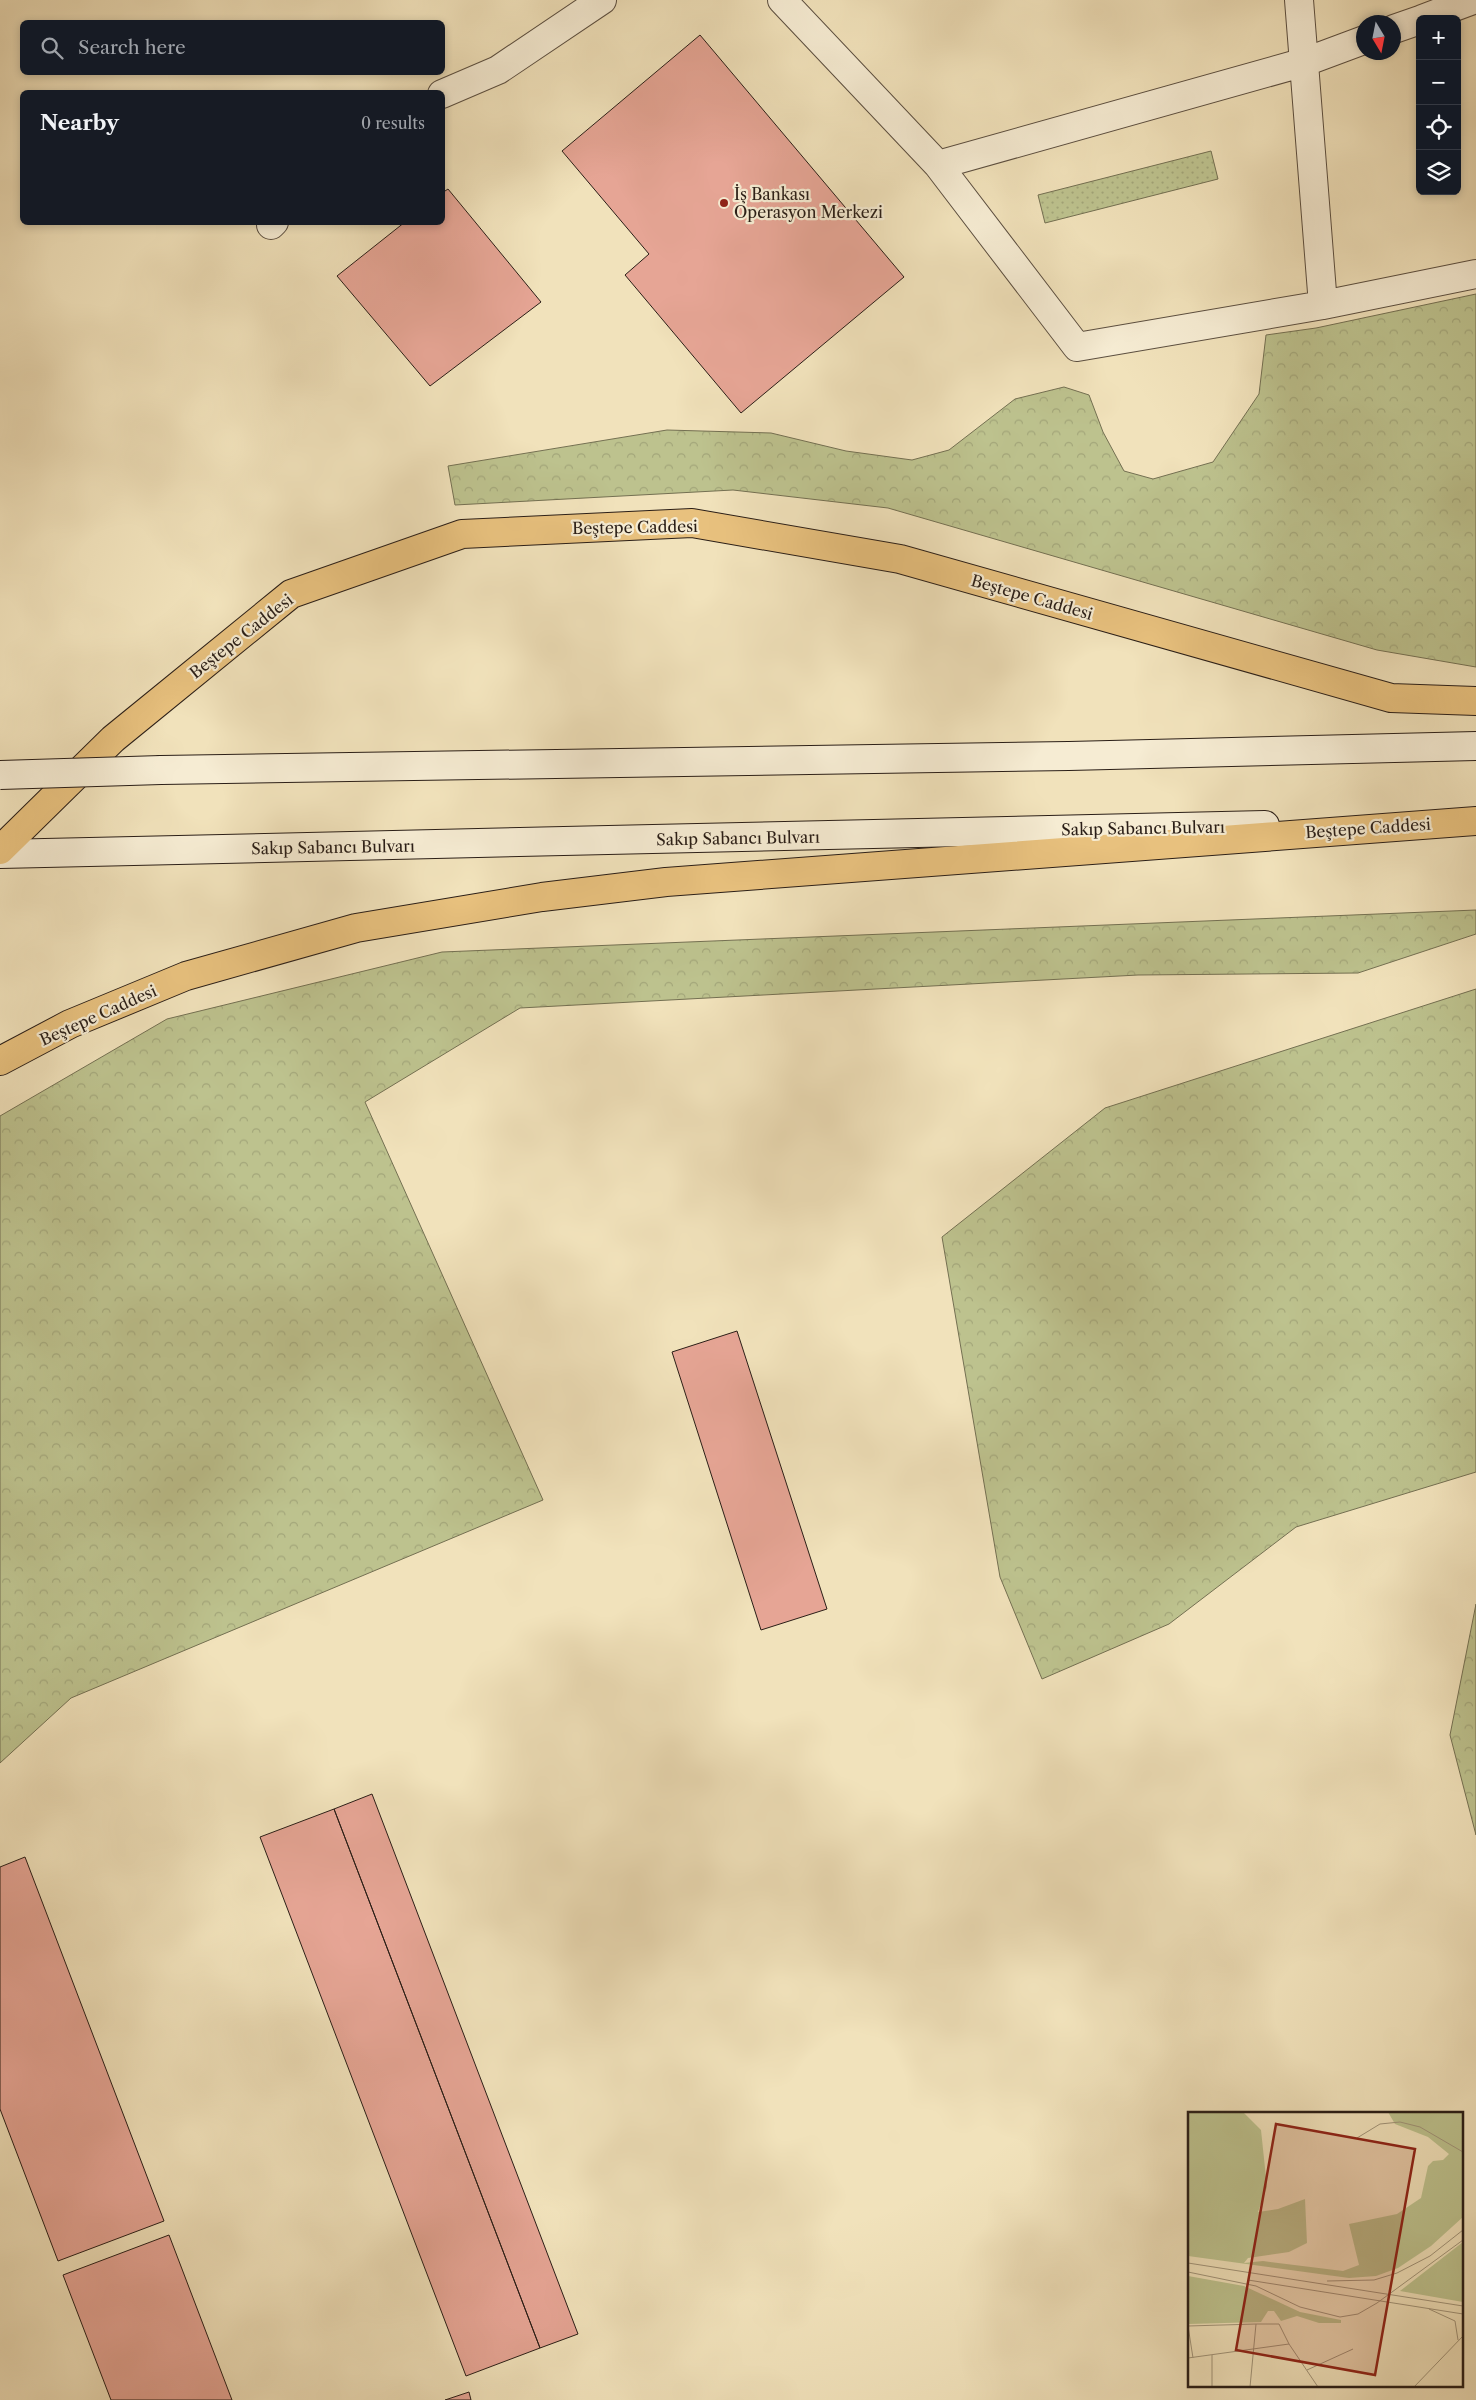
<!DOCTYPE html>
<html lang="en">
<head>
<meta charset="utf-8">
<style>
	body { margin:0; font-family:"Libre Caslon Text",serif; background:#242831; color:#f1f3f6 }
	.controls { position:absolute; right:15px; top:15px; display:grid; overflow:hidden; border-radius:8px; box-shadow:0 2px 8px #0003 }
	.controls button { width:45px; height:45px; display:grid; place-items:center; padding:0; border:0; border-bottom:1px solid #363941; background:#171b24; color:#f1f3f6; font:25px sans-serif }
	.compass { position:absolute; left:1356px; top:15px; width:45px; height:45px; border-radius:50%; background:#171b24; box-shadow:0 2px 8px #0003; rotate:170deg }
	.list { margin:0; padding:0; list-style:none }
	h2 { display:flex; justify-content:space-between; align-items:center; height:65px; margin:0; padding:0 20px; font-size:21px }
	h2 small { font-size:16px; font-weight:400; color:#9ea1a6 }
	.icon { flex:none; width:28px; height:28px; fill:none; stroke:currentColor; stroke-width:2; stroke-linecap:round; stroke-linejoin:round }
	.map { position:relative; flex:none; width:1476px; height:2400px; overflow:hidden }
	.search { position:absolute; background:#171b24; box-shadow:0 2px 8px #0003; left:20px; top:20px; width:425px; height:55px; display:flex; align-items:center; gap:12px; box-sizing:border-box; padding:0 18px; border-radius:8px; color:#9ea1a6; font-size:19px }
	.panel { position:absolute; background:#171b24; box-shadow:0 2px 8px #0003; left:20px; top:90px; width:425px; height:135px; border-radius:8px }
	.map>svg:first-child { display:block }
	.grass { fill:url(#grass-dots); stroke:#747052 }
	.forest { fill:url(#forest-crowns); stroke:#747052 }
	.building { fill:#e6a595; stroke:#2a1e17 }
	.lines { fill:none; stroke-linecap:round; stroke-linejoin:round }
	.minor-casing { stroke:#5c4f40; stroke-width:30 }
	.secondary-casing { stroke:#2a1e17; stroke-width:30 }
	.primary-casing { stroke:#2a1e17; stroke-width:30 }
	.minor { stroke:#f6ecd3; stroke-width:28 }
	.secondary { stroke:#f6ecd3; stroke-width:28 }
	.primary { stroke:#e8c17e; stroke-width:28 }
	.secondary-bridge-casing { stroke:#2a1e17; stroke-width:30; stroke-linecap:butt }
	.secondary-bridge { stroke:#f6ecd3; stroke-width:28 }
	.poi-dot { fill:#8f2418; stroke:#f6ecd3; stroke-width:2 }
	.labels { text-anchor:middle; stroke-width:4.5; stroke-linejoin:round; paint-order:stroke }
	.poi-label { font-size:16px; fill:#2a1e17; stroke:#f6ecd3; text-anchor:start }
	.street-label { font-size:16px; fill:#2a1e17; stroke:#f6ecd3 }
	.inset-road { fill:none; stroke:#a19479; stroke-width:1 }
	.view { fill:#8f2418; fill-opacity:0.15; stroke:#8f2418; stroke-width:2.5 }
	.inset-edge { fill:none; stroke:#2a1e17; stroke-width:2.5 }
</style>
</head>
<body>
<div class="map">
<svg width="1476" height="2400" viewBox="0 0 1476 2400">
	<defs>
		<pattern id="grass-dots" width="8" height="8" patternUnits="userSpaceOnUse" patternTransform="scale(1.25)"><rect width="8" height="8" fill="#bdc28e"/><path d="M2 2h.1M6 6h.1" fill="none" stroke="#a3a67a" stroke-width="1.8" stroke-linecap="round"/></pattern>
		<pattern id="forest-crowns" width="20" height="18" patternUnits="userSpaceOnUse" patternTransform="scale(1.25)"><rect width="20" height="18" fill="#bdc28e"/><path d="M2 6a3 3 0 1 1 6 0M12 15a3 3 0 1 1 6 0" fill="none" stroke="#a3a67a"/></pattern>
	</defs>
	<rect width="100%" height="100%" fill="#f1e2bb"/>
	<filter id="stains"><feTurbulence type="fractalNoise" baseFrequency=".004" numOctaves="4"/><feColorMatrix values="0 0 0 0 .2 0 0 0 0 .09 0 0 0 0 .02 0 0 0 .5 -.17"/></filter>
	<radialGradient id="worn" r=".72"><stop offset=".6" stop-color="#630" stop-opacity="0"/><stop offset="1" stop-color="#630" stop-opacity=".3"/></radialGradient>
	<!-- grass -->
	<path class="grass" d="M 1211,151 L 1218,179 L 1045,223 L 1038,195 Z"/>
	<!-- forest -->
	<path class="forest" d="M 1476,294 L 1476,667 L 1377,650 L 888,508 L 733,490 L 455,505 L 448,466 L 667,430 L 771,433 L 846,451 L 912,460 L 949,450 L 1015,399 L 1064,387 L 1089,395 L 1103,432 L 1124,471 L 1153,479 L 1213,462 L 1259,394 L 1266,335 L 1316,328 Z
		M 1476,910 L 1476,934 L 1358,973 L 1138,975 L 520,1008 L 365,1102 L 543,1500 L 71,1698 L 0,1763 L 0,1116 L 167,1019 L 442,952 Z
		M 1476,989 L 1476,1472 L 1296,1527 L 1169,1624 L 1042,1679 L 1000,1577 L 942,1237 L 1105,1108 Z
		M 1476,1604 L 1476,1835 L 1450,1735 Z"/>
	<!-- building -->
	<path class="building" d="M 700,35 L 904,277 L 741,413 L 625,275 L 649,254 L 562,151 Z
		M 448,189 L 541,302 L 430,386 L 337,276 L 405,222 L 442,222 L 442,193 Z
		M 737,1331 L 827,1609 L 761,1630 L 672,1352 Z
		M 372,1794 L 578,2334 L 540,2348 L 334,1809 Z
		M 334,1809 L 540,2348 L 466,2376 L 260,1837 Z
		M 25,1857 L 164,2221 L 58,2261 L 0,2109 L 0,1867 Z
		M 169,2235 L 232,2400 L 111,2400 L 63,2275 Z
		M 469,2392 L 471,2400 L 445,2400 Z"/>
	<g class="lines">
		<defs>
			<path id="minor" d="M 782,0 L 938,165 L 1305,62 L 1364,40
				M 1299,0 L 1323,305 L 1476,274
				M 1422,19 L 1473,0
				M 1394,29 L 1420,20
				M 442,94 L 498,70 L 602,0
				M 938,165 L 1077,347 L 1323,305
				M 271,225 L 274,222"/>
			<path id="secondary" d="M 161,770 L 1069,756 L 1476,746
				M 0,854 L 1265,825"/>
			<path id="primary" d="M 0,850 L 113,739 L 291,594 L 462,534 L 692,523 L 900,559 L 1391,698 L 1476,701
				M 0,1061 L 70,1024 L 186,976 L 356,928 L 542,897 L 666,882 L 1476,821"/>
		</defs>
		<!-- minor casing -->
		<use href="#minor" class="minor-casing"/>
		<!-- secondary casing -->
		<use href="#secondary" class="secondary-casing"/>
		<!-- primary casing -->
		<use href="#primary" class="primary-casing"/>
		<!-- minor -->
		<use href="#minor" class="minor"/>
		<!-- secondary -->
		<use href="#secondary" class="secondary"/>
		<!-- primary -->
		<use href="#primary" class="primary"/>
		<defs>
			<path id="secondary-bridge" d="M 0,775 L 161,770"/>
		</defs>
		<!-- secondary-bridge casing -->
		<use href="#secondary-bridge" class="secondary-bridge-casing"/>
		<!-- secondary-bridge -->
		<use href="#secondary-bridge" class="secondary-bridge"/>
	</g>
	<!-- markers -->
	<circle class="poi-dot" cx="724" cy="203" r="5"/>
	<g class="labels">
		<!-- poi labels -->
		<g class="poi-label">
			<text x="734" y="200">İş Bankası<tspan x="734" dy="18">Operasyon Merkezi</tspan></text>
		</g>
		<!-- street labels -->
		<g class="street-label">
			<text transform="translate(635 527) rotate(-1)" y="6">Beştepe Caddesi</text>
			<text transform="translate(1032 597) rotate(16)" y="6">Beştepe Caddesi</text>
			<text transform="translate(241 636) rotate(-38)" y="6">Beştepe Caddesi</text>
			<text transform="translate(1143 828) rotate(-1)" y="6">Sakıp Sabancı Bulvarı</text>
			<text transform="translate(1368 828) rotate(-4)" y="6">Beştepe Caddesi</text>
			<text transform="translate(738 838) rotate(-1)" y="6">Sakıp Sabancı Bulvarı</text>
			<text transform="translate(333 847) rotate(-1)" y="6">Sakıp Sabancı Bulvarı</text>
			<text transform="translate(98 1015) rotate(-24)" y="6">Beştepe Caddesi</text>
		</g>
	</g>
	<!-- overview -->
	<g transform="translate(1188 2112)">
		<rect width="275" height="275" fill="#f1e2bb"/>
		<path d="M 0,0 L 55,0 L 73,18 L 79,75 L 70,100 L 90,97 L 117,87 L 119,131 L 101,140 L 60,146 L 56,151 L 75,149 L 155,159 L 171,153 L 161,112 L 209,102 L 233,86 L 240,54 L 245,49 L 255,48 L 261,42 L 240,25 L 207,12 L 200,0 L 275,0 L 275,105 L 243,134 L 210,156 L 188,164 L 161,166 L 0,144 ZM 275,130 L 275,190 L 212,179 ZM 0,164 L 56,174 L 112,200 L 153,208 L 153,211 L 131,211 L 109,204 L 93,209 L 86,199 L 80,199 L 73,210 L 0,212 Z" fill="#bdc28e"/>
		<path class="inset-road" d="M 169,26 L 192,12 L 212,10 L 232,15 L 275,40M 0,151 L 275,194M 0,160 L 68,174 L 112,195 L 152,205 L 170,202 L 189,191 L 275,128M 60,168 L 275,202M 139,169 L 186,168 L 209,161 L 242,144 L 275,118M 241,197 L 267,209 L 270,228M 68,212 L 91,212 L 101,232M 0,214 L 68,212 L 62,275M 0,214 L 5,246M 0,246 L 101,232 L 130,275M 119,258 L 165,237M 24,275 L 24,243M 226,275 L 275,224"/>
		<path class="view" d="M 88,12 L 227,37 L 187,263 L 48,238 Z"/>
		<rect width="275" height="275" class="inset-edge"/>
	</g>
	<rect width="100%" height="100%" filter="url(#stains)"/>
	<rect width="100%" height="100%" fill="url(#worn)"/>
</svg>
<div class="controls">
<button>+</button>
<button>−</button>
<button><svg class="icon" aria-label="locate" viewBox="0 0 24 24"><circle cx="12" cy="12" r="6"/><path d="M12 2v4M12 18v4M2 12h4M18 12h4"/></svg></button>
<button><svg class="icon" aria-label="layers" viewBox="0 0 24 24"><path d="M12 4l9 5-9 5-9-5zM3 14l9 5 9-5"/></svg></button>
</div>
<svg class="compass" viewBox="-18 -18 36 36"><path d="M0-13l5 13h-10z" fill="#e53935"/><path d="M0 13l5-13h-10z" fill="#9ea1a6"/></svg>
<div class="search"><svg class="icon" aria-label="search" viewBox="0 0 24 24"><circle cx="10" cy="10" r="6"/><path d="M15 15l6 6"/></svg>Search here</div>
<section class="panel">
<h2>Nearby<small>0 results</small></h2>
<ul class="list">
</ul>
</section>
</div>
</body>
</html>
